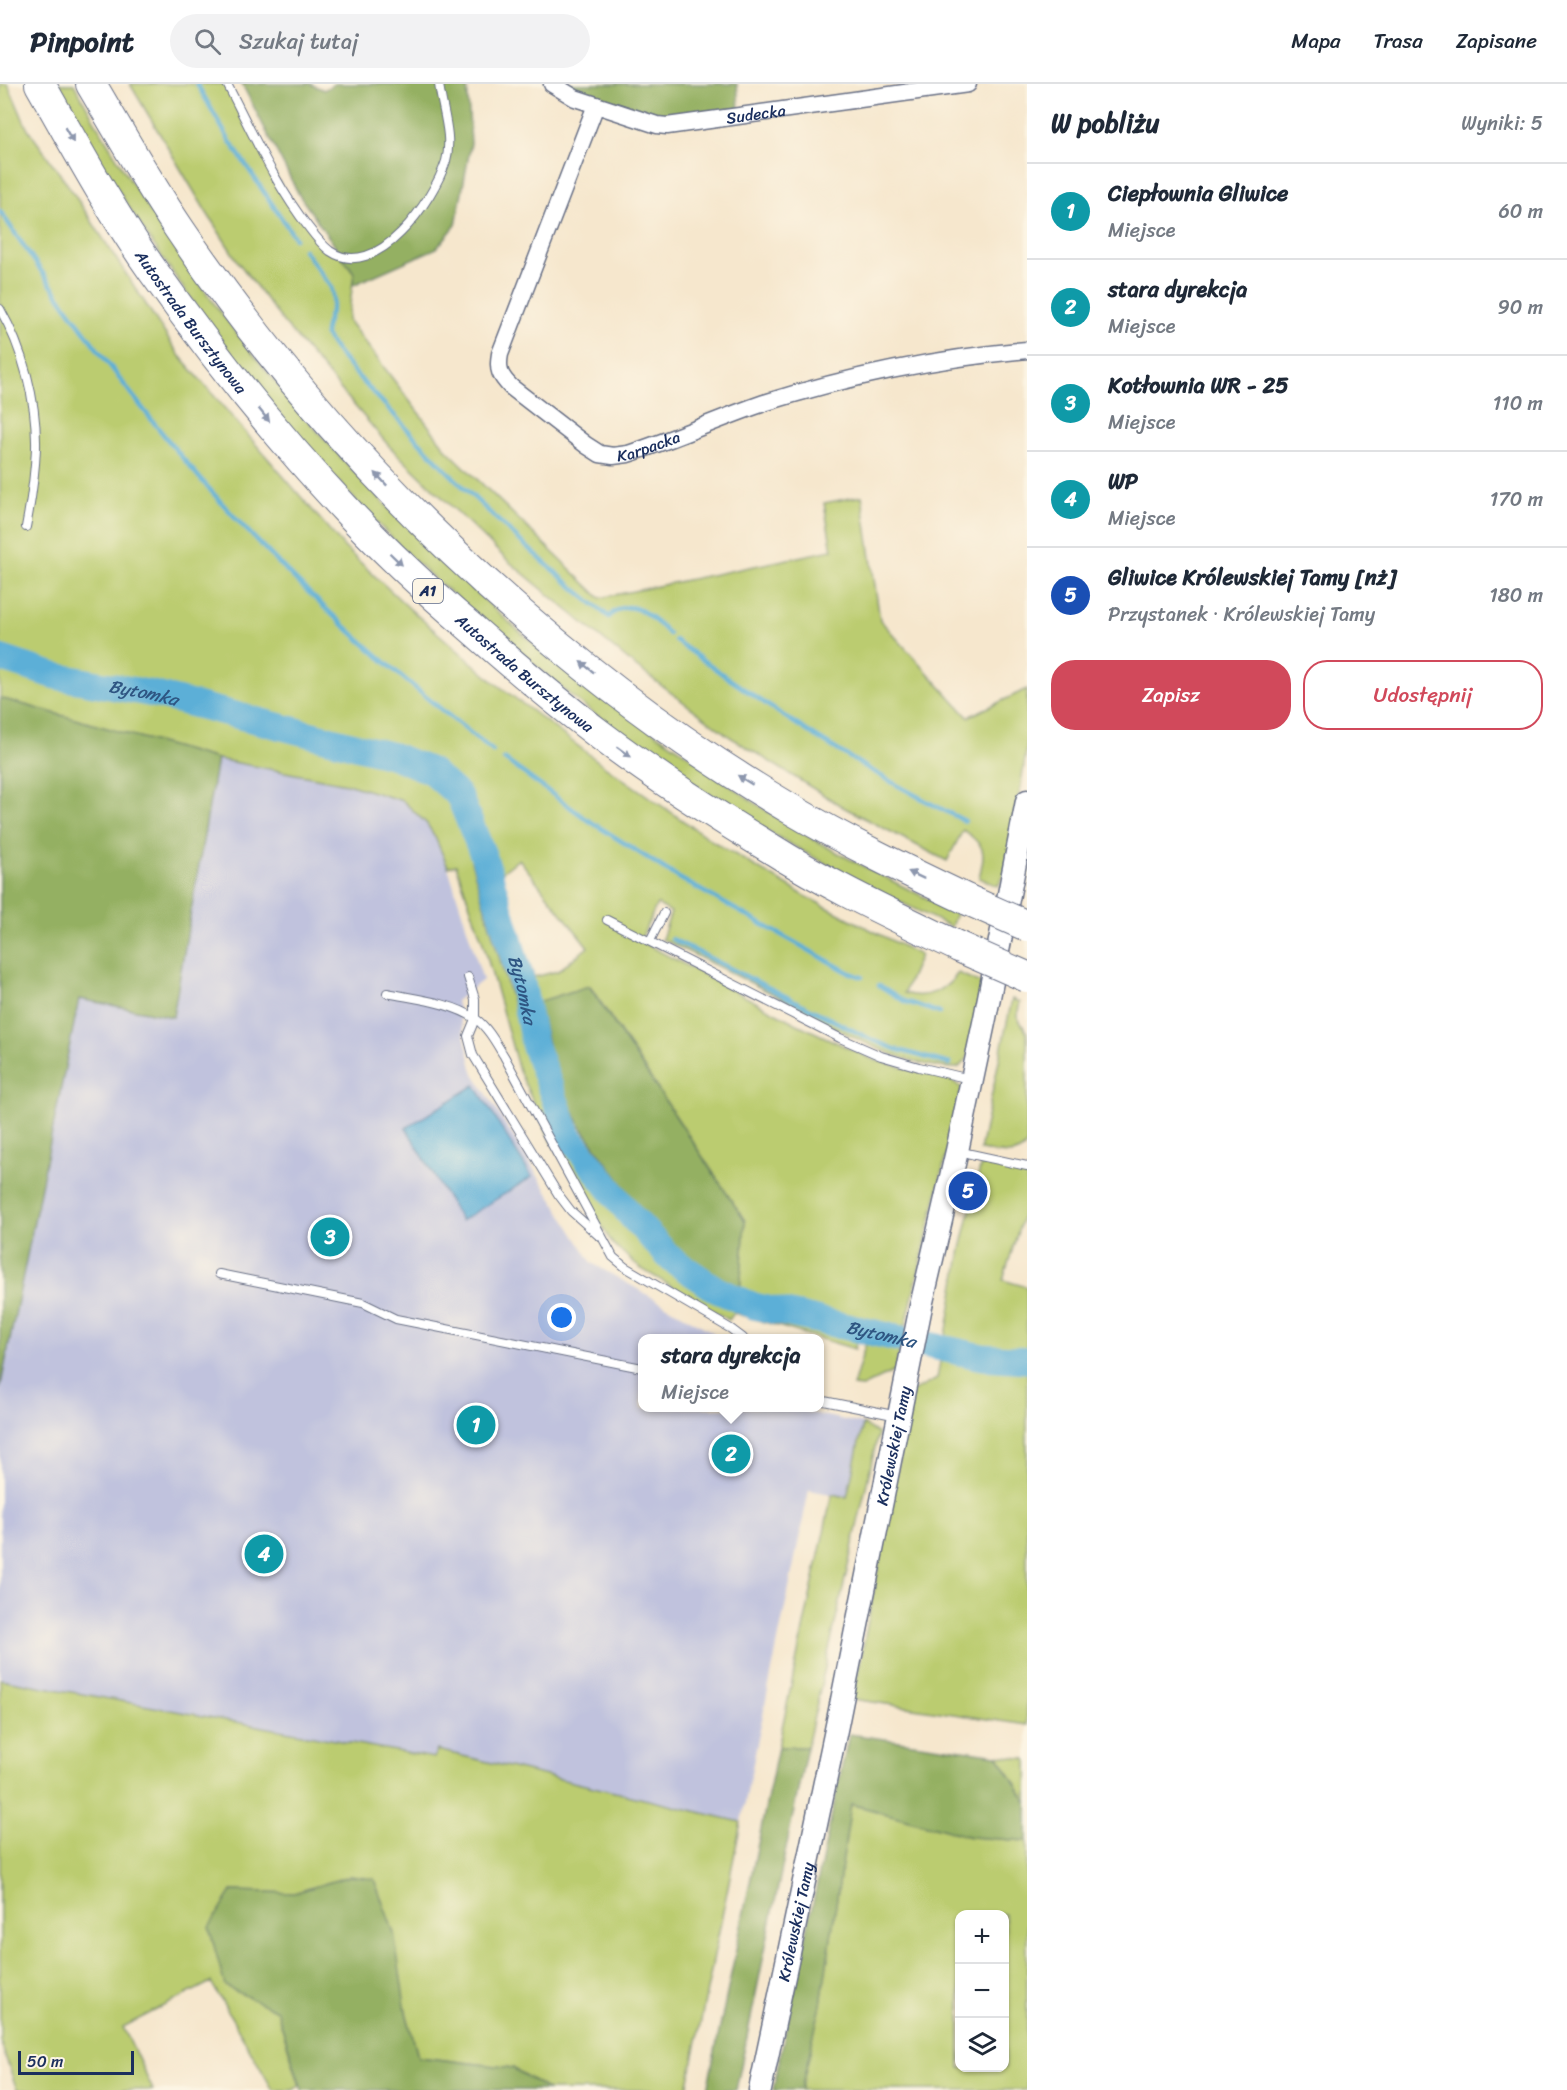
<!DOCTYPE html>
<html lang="pl">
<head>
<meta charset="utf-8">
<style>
	body { margin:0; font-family:Sriracha,sans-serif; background:#f2f2f3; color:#1f2937 }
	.controls { position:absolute; right:18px; bottom:18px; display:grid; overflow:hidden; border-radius:12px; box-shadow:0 2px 4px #0004 }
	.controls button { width:54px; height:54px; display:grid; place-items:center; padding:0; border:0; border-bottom:2px solid #e0e1e3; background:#fff; color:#1f2937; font:30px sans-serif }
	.scale { position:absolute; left:18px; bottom:15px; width:116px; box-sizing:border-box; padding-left:6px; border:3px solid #1b2f5e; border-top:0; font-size:16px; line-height:21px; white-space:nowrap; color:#1b2f5e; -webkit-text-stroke:4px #fcf5e5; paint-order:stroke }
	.you { position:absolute; left:562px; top:1234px; width:21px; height:21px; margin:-15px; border:4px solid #fff; border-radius:50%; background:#1a73e8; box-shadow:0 0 0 9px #1a73e833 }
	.badge { display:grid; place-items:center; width:39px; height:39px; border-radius:50%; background:#d1495b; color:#fff; font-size:20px; font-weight:700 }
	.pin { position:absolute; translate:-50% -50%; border:3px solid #fff; box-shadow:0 2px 6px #0006 }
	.popup { position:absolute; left:638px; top:1250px; width:186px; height:78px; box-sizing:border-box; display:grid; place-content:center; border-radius:12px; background:#fff; filter:drop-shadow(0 2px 4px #0005); font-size:20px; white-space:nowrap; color:#747a83 }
	.popup b { font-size:22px; color:#1f2937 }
	.popup::after { content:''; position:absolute; left:50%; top:100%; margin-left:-12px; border:12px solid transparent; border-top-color:#fff }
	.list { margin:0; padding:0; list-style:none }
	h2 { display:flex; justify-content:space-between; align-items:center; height:78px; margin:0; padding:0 24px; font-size:26px }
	h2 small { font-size:20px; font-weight:400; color:#747a83 }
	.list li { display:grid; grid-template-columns:39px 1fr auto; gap:18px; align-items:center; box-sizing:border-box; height:96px; padding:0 24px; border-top:2px solid #e0e1e3 }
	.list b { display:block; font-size:22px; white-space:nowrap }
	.list p { margin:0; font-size:20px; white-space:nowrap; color:#747a83 }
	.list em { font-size:20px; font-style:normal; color:#747a83 }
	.actions { display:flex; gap:12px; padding:18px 24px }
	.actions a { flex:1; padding:14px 0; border:2px solid #d1495b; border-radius:24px; text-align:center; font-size:21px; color:#d1495b }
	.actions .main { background:#d1495b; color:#fff }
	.icon { flex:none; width:33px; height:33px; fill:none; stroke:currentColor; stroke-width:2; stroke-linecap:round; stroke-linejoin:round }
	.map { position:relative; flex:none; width:1027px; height:2006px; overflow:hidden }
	header { display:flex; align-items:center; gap:36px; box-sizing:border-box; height:84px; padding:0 30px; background:#fff; border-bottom:2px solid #e0e1e3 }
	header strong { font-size:28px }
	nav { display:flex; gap:33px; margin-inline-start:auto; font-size:21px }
	.search { width:420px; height:54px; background:#f2f2f3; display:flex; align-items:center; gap:15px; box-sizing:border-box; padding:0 21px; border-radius:33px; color:#747a83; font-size:22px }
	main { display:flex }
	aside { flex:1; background:#fff }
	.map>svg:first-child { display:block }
	.industrial { fill:#c0c2dd }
	.green { fill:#bbcc6f; stroke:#6b7e66; stroke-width:1.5; fill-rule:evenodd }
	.forest { fill:#94b062; stroke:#587060; stroke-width:1.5 }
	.water { fill:#5bafd7; stroke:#3b6f9a; stroke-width:1.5 }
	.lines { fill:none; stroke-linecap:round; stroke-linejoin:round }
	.stream { stroke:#5bafd7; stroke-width:4.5 }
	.river { stroke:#5bafd7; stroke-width:27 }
	.lane-casing { stroke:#686f85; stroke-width:10 }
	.street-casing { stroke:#686f85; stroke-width:19 }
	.secondary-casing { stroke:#686f85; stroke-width:25 }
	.highway-casing { stroke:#686f85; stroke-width:32 }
	.lane { stroke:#fff; stroke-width:8 }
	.street { stroke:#fff; stroke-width:16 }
	.secondary { stroke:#fff; stroke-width:22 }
	.highway { stroke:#fff; stroke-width:30 }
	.highway-bridge-casing { stroke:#686f85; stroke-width:32; stroke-linecap:butt }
	.highway-bridge { stroke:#fff; stroke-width:30 }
	.oneway { fill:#8d97ae }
	.labels { text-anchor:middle; stroke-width:4.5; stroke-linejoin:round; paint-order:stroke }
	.shield { fill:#fcf5e5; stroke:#5e6a86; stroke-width:1.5 }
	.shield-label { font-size:15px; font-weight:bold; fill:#1b2f5e }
	.street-label { font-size:16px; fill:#1b2f5e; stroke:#fcf5e5 }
	.water-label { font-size:18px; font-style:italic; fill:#2e5582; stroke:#fcf5e5 }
</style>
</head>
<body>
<header>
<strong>Pinpoint</strong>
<div class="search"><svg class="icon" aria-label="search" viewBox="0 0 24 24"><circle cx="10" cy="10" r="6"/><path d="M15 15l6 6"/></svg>Szukaj tutaj</div>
<nav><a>Mapa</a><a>Trasa</a><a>Zapisane</a></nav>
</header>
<main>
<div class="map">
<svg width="1027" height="2006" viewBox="0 0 1027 2006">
	<rect width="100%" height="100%" fill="#fcf5e5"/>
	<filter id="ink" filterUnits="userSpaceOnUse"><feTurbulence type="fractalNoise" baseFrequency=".0167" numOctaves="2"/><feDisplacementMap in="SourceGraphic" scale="12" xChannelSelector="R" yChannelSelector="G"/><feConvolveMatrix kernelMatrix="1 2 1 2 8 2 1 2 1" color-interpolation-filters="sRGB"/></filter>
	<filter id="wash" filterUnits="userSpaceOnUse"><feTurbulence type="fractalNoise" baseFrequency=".008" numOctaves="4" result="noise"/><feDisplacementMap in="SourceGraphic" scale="24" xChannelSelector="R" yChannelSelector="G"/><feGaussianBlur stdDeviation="1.35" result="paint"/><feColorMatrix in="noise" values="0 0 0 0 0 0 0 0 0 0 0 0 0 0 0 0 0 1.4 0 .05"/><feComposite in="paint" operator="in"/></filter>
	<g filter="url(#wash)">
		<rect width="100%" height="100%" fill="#f6e7cd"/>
		<!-- industrial -->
		<path class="industrial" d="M 217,675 L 347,700 L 403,717 L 427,740 L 435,753 L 448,783 L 483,896 L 456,917 L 473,988 L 592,1179 L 714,1249 L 713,1254 L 642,1254 L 642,1324 L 789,1324 L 863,1340 L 847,1413 L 809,1406 L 741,1738 L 437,1666 L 435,1674 L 0,1595 L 0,1305 L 79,915 L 173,933 Z"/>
		<!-- green -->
		<path class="green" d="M 0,0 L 8,0 L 27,44 L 70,104 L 179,271 L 345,464 L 410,525 L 494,598 L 603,681 L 714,758 L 805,812 L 920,871 L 904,909 C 925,916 946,907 958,889 L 983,900 L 967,975 L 958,984 C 896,984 827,938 773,910 C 736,891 699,873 662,855 L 671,828 L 657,820 L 640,857 L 797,940 L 874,976 L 951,996 L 962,1004 L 905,1245 L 767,1218 L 740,1208 L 745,1137 L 590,902 L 538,918 L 515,859 L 520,855 L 534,893 L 558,887 L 588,863 L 519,775 L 496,793 L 492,768 L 471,777 L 528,972 L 561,1053 L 636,1150 L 684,1195 L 739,1222 L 858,1252 L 855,1265 L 734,1229 L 729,1236 L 640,1184 L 612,1159 L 549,1053 L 519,987 L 484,862 L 456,781 L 448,783 L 435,753 L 427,740 L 403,717 L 347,700 L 217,675 L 0,614 Z
			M 55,0 L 74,0 C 175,185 306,351 461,494 C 500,531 540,567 583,599 C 616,624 651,646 685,669 C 720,694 755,721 792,743 C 845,775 901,801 956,829 L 951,843 C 871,804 793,765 719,717 C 670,685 621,651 575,615 C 548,593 521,568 494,545 C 467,522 439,500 413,475 C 272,338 151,172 55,0 Z
			M 130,0 L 227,0 L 283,105 L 320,158 L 342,173 L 354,189 L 348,236 L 447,366 L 600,514 L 832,466 L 824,419 L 862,412 L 880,536 L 968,633 L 1027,605 L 1027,661 L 1008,783 L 998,802 L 979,794 C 985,767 987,763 963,746 L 947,777 L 843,723 L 730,653 L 634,581 L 507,476 L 389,362 L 284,239 L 238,178 L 205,126 Z
			M 1012,915 L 1020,918 L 1017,932 L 1027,949 L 1027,1060 C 1017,1076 996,1068 980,1066 Z
			M 981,1080 L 1022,1088 L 1027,1093 L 1027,1118 L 1003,1196 L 1027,1203 L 1027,1266 L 945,1257 L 961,1165 Z
			M 868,1252 L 901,1261 L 895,1287 L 862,1303 L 853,1302 Z
			M 941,1271 L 974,1283 L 1027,1285 L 1027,1641 L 853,1615 L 912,1308 L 937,1295 Z
			M 863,1340 L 878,1350 L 807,1663 L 778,1663 L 832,1410 L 847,1413 Z
			M 0,1595 L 434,1674 L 437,1666 L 741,1738 L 687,2006 L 548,2006 L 513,1984 L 418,1973 L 406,1928 L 350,1792 L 294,1809 L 232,1807 L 225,1901 L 277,1927 L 300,2002 L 293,2006 L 273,2006 L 211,1898 L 123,1943 L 153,2006 L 17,2006 L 0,1957 Z
			M 997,1671 L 1027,1675 L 1027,1718 Z
			M 851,1720 L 971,1753 L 1027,1757 L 1027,2006 L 801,2006 L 821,1920 ZM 960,1830 L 1005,1830 L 1005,1984 L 960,1984 Z"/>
		<!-- forest -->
		<path class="forest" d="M 242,0 L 310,0 L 324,6 L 334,0 L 467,0 L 471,59 L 456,141 L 437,164 L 353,201 L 354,189 L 299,111 Z
			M 561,0 L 737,0 L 739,24 L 662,34 L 579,11 Z
			M 0,614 L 217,675 L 173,933 L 79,915 L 0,1305 Z
			M 589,902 L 745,1137 L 740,1208 L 689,1178 L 652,1141 L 581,1043 L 556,994 L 538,918 Z
			M 849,1650 L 997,1671 L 1027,1718 L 1027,1757 L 971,1753 L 851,1720 L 821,1920 L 801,2006 L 773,2006 Z
			M 778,1663 L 807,1663 L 736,2006 L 707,2006 Z
			M 350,1792 L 374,1795 L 394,1849 L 406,1928 L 418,1973 L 513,1984 L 548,2006 L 302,2006 L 277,1927 L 225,1902 L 209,1843 L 232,1807 L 294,1809 Z"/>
		<!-- water -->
		<path class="water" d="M 475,1001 L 532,1093 L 461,1137 L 406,1044 Z"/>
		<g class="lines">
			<!-- stream -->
			<path class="stream" d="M 197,0 L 229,56 L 295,154
				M 0,127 C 52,204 105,278 163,350 C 259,470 373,573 493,667
				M 304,166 L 331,203 C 338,223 326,232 325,250 C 338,273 368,303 387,323 C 455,399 530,469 609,533 C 630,509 653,534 669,550
				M 675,556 C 768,624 862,686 965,737
				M 504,675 L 585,734 L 679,794 L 848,888 L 862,893
				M 672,855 L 870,955 L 895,965 L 950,980
				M 879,901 L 904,917 L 940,929"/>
			<!-- river -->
			<path class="river" id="s1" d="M 0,574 L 55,592 L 153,610 L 220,627 L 394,672 L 431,687 L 459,712 L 484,773 L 522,899 L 534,960 L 568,1051 L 631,1132 L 671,1175 L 717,1206 L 754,1222 L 982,1273 L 1027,1276"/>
		</g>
	</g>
	<g filter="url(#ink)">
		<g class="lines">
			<defs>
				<path id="lane" d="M 227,0 C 252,48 275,101 309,144 C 315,152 322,161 330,167 C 377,199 434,115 446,77 C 453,53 442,25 439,0
					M 0,225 C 23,265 37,317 36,364 C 35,391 31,417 26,443
					M 607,836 L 840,954 L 881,972 L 919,983 L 970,995
					M 650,857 L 664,829
					M 468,893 L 475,915 L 475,935 L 468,952 L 473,971 L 558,1110 L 571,1127 L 598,1151
					M 387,909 C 415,915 451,918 476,935 C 488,944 496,959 504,972 L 613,1173 L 625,1183 L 731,1245 L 743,1254
					M 957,1067 L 1027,1082
					M 219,1190 L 363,1219 L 396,1235 L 642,1284
					M 819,1316 L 898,1332"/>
				<g id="street">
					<path id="s2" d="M 552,0 L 575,14 L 657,41 L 667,42 L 968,0"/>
					<path id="s3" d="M 596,21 L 500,270 C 497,286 500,292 511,303 L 586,361 L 600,370 L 613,372 L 628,370 C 674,355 718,335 764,319 C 849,292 939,274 1027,266"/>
				</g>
				<g id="secondary">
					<path id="s4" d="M 760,2006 L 837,1641 L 921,1222 L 957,1067 L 985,934 L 1027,717"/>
				</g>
				<g id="highway">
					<path id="s5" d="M 40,0 C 76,63 111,128 153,187 C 214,273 280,356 352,432 C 389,471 429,508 470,543 C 512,580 554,616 599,650 C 653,691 712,729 770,764 C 830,802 895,832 959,863"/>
					<path d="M 91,0 C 120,49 148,99 180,146 C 335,375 551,583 789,724 C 847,758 907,787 968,816"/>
				</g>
			</defs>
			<!-- lane casing -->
			<use href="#lane" class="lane-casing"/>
			<!-- street casing -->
			<use href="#street" class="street-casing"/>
			<!-- secondary casing -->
			<use href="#secondary" class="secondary-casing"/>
			<!-- highway casing -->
			<use href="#highway" class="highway-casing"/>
			<!-- lane -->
			<use href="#lane" class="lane"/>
			<!-- street -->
			<use href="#street" class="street"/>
			<!-- secondary -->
			<use href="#secondary" class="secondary"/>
			<!-- highway -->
			<use href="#highway" class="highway"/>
			<defs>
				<path id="highway-bridge" d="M 968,816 L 1027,842
					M 959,863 L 1027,893"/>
			</defs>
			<!-- highway-bridge casing -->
			<use href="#highway-bridge" class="highway-bridge-casing"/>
			<!-- highway-bridge -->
			<use href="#highway-bridge" class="highway-bridge"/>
		</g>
		<!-- one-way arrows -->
		<defs><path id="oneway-solid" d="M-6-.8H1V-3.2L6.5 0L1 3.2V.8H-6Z" transform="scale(1.5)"/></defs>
		<g class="oneway">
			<use href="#oneway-solid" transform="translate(69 51) rotate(60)"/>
			<use href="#oneway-solid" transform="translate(264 331) rotate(51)"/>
			<use href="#oneway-solid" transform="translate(381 395) rotate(-133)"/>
			<use href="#oneway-solid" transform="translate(396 475) rotate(44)"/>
			<use href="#oneway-solid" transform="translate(587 583) rotate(-142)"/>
			<use href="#oneway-solid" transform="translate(624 668) rotate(35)"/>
			<use href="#oneway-solid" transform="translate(745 696) rotate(-148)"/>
			<use href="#oneway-solid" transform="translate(916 791) rotate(-155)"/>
		</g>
	</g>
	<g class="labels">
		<!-- shield labels -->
		<rect class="shield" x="413" y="495" width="30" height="24" rx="4.5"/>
		<g class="shield-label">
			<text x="428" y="512">A1</text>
		</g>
		<!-- street labels -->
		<g class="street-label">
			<text dy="6" stroke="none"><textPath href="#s2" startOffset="213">Sudecka</textPath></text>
			<text dy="6" stroke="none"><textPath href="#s5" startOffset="282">Autostrada Bursztynowa</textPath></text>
			<text dy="6" stroke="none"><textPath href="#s3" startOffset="465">Karpacka</textPath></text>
			<text dy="6" stroke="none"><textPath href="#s5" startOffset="768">Autostrada Bursztynowa</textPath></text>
			<text dy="6" stroke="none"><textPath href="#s4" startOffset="658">Królewskiej Tamy</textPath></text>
			<text dy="6" stroke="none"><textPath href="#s4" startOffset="172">Królewskiej Tamy</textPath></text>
		</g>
		<!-- water labels -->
		<g class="water-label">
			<text dy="6" stroke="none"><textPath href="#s1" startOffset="148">Bytomka</textPath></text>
			<text dy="6" stroke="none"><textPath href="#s1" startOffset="688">Bytomka</textPath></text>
			<text dy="6" stroke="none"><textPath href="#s1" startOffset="1228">Bytomka</textPath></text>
		</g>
	</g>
</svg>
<div class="controls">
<button>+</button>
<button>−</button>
<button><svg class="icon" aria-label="layers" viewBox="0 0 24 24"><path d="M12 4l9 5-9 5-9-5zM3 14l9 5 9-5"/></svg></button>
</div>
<div class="scale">50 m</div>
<div class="you"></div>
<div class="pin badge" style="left:476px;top:1341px;background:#0f9aa8">1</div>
<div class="pin badge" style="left:731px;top:1370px;background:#0f9aa8">2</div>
<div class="popup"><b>stara dyrekcja</b>Miejsce</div>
<div class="pin badge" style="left:330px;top:1153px;background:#0f9aa8">3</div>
<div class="pin badge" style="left:264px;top:1470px;background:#0f9aa8">4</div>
<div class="pin badge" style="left:968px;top:1107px;background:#1a4fb4">5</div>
</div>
<aside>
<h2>W pobliżu<small>Wyniki: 5</small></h2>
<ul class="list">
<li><span class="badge" style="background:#0f9aa8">1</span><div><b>Ciepłownia Gliwice</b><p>Miejsce</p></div><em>60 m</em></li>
<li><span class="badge" style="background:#0f9aa8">2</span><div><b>stara dyrekcja</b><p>Miejsce</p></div><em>90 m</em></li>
<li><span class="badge" style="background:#0f9aa8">3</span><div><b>Kotłownia WR - 25</b><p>Miejsce</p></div><em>110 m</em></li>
<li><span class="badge" style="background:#0f9aa8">4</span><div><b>WP</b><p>Miejsce</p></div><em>170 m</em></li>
<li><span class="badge" style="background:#1a4fb4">5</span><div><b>Gliwice Królewskiej Tamy [nż]</b><p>Przystanek · Królewskiej Tamy</p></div><em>180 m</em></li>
</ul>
<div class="actions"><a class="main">Zapisz</a><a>Udostępnij</a></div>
</aside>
</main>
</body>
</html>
